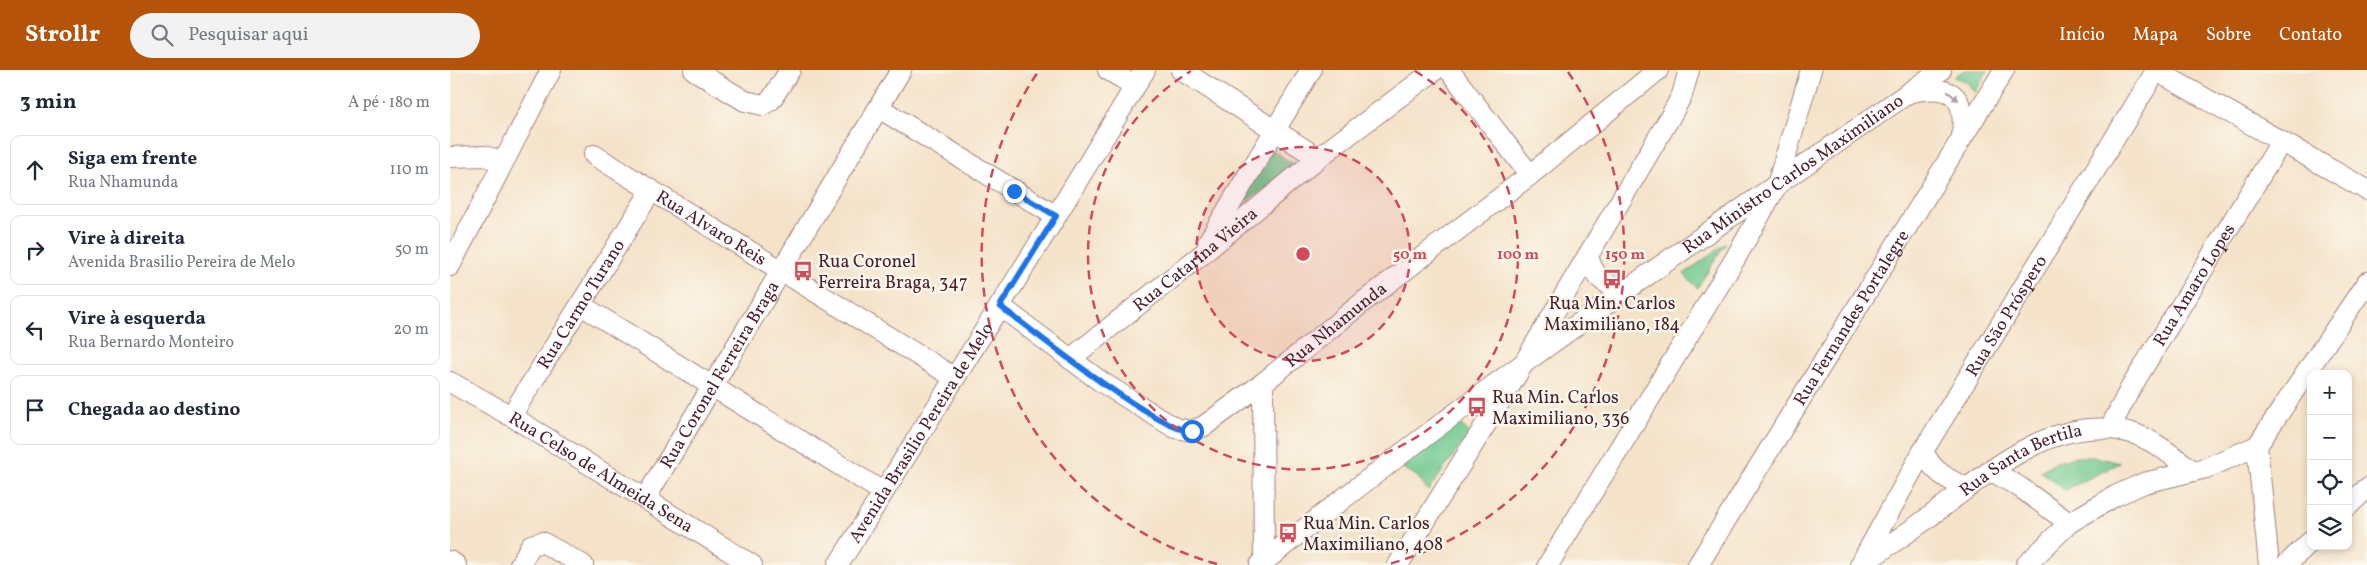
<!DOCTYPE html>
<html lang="pt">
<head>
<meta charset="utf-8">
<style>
	body { margin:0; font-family:Vollkorn,serif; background:#f2f2f3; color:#1f2937 }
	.controls { position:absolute; right:15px; bottom:15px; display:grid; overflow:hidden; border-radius:10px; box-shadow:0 2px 8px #0003 }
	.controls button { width:45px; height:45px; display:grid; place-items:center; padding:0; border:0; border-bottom:1px solid #e0e1e3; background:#fff; color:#1f2937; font:25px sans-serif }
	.stop { position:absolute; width:15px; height:15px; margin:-11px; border:4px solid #1a73e8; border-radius:50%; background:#fff }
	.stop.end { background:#1a73e8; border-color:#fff; box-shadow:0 1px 5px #0008 }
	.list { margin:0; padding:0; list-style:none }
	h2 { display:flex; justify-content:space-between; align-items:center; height:65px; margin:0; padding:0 20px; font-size:21px }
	h2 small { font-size:16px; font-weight:400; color:#747a83 }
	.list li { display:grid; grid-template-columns:32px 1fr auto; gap:15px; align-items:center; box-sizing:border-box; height:70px; margin:0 10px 10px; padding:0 10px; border:1px solid #e0e1e3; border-radius:10px }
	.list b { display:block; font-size:19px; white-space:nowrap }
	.list p { margin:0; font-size:16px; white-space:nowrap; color:#747a83 }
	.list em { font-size:16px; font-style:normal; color:#747a83 }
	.icon { flex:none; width:28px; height:28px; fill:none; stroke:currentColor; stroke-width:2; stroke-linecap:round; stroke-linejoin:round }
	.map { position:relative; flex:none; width:1917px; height:495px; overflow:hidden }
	header { display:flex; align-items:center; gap:30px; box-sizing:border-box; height:70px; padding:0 25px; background:#b45309; color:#fff }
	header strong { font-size:24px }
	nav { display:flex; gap:28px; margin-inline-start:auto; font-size:18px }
	.search { width:350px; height:45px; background:#f2f2f3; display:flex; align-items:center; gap:12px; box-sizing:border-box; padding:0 18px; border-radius:28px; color:#747a83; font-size:19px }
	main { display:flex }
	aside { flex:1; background:#fff }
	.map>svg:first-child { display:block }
	.green { fill:#73cb91; stroke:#5e755e }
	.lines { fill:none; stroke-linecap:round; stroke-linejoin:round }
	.minor-casing { stroke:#a0817a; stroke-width:22 }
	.minor { stroke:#fff; stroke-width:20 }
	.oneway { fill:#ae9aa0 }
	.route { stroke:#1a73e8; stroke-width:6 }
	.ring { fill:none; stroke:#d1495b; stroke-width:2.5; stroke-dasharray:9 6 }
	.labels { text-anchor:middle; stroke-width:5; stroke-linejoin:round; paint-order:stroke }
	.street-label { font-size:18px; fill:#4a1f2b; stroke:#fbf7ec }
	.poi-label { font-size:18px; fill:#4a1f2b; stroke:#fbf7ec; text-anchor:start }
	.centre { fill:#d1495b; stroke:#fbf7ec; stroke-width:2.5 }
	.ring-label { font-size:15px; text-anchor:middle; font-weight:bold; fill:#d1495b; stroke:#fbf7ec; stroke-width:5; stroke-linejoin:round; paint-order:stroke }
</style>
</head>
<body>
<header>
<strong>Strollr</strong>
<div class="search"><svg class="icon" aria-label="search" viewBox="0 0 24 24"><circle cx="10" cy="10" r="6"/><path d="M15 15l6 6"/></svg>Pesquisar aqui</div>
<nav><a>Início</a><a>Mapa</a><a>Sobre</a><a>Contato</a></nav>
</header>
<main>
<aside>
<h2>3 min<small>A pé · 180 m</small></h2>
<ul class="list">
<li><svg class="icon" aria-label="ahead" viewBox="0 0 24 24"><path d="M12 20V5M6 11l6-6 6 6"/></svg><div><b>Siga em frente</b><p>Rua Nhamunda</p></div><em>110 m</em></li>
<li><svg class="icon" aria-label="right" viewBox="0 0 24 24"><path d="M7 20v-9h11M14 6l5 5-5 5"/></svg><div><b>Vire à direita</b><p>Avenida Brasilio Pereira de Melo</p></div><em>50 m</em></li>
<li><svg class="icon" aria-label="left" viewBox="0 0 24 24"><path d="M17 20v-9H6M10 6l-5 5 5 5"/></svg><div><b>Vire à esquerda</b><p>Rua Bernardo Monteiro</p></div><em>20 m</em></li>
<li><svg class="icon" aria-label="arrive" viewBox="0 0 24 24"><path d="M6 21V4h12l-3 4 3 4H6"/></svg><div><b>Chegada ao destino</b></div></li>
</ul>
</aside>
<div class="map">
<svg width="1917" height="495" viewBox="0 0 1917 495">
	<rect width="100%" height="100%" fill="#fbf7ec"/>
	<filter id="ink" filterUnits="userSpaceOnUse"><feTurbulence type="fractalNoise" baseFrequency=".02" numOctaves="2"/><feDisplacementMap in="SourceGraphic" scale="10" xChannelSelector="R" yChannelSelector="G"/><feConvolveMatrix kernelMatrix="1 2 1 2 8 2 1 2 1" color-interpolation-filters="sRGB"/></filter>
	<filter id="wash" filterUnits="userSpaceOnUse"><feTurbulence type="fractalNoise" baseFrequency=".0096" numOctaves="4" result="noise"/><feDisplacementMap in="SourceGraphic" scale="20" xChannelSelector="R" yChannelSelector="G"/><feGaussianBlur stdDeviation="1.12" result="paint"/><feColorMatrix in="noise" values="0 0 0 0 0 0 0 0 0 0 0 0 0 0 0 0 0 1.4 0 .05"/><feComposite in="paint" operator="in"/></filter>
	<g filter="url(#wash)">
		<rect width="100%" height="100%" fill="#f5e3c9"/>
		<!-- green -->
		<path class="green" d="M 1514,0 L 1538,0 L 1525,23 L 1517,12 L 1504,7 Z
			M 818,77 L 849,98 L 794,132 Z
			M 1276,173 L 1247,218 L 1234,204 Z
			M 1003,348 L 1020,363 L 978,421 L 967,406 L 949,396 Z
			M 1624,387 L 1646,387 L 1670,393 L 1615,420 L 1590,401 L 1604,393 Z"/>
	</g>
	<g filter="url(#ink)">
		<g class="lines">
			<defs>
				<g id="minor">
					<path d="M 244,0 L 295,31 L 313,35 L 321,30 L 340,0"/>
					<path d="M 658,0 L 685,16"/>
					<path d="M 731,0 L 868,88"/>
					<path d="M 999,0 L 1080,105"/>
					<path d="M 1705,0 L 1917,120"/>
					<path d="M 1462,22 C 1503,14 1516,25 1512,67"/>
					<path d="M 429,38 L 606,146"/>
					<path id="s1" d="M 144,85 L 505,308"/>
					<path d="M 0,87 L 34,86 L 52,91"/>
					<path d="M 758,172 L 861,0"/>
					<path d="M 1138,185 C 1143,207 1154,215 1175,220"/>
					<path d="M 0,196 L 101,0"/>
					<path d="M 131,235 L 433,422"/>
					<path id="s2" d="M 550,236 L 650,311 L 725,358 L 742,361 L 754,356 L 813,313 L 913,232 L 1080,105 L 1208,0"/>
					<path id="s3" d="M 620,289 L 750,186 L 868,88 L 985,0"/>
					<path id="s4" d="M 0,312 L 61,346 L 302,495"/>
					<path d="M 813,313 L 814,492"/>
					<path id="s5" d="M 61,346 L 201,121"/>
					<path id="s6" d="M 1660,358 L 1680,319 L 1831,72"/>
					<path d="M 1807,376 L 1819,495"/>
					<path d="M 1473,381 C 1482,401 1498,410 1517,418"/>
					<path d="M 1542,401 L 1571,418 L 1619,453"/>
					<path id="s7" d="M 195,429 L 451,0"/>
					<path d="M 1898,436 L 1917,418"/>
					<path d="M 0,491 L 6,495"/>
					<path id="s8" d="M 1414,493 C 1436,477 1458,463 1479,447 C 1536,405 1601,343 1678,362 C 1702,368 1724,387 1743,401"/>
					<path d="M 70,495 L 81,475 L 92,472 L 133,495"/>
					<path id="s9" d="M 388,495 L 606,146 L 695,0"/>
					<path id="s10" d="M 810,495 C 1028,317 1262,161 1491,0"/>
					<path d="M 948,495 L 1074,293 L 1219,49 L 1232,25 L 1239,0"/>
					<path d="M 1098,495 L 1285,189 L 1327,115 L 1361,0"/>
					<path id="s11" d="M 1248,495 L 1554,0"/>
					<path id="s12" d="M 1410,495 L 1473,381 L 1706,1"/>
					<path d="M 1576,495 L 1619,453 L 1665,426 L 1694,413 L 1756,398 L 1807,376 L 1917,212"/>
					<path d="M 1836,495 L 1861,471"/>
				</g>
			</defs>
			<!-- minor casing -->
			<use href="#minor" class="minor-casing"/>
			<!-- minor -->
			<use href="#minor" class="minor"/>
		</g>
		<!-- one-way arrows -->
		<defs><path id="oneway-solid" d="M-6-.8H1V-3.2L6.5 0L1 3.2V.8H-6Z" transform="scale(1.25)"/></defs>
		<use class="oneway" href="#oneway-solid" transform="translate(1503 26) rotate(38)"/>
	</g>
	<g class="lines" filter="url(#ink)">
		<!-- route -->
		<path class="route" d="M 564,121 L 606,146 L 550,236 C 581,260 710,363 742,361"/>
	</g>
	<!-- distance rings -->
	<circle cx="853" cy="184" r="107" fill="#d1495b" fill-opacity=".12"/>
	<g class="ring">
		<circle cx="853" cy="184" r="107"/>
		<path d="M965 1A215 215 0 1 1 741 1"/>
		<path d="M767 494A322 322 0 0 1 588 2M1118 2A322 322 0 0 1 939 494"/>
	</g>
	<!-- icons -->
	<defs>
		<symbol id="bus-bare" viewBox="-9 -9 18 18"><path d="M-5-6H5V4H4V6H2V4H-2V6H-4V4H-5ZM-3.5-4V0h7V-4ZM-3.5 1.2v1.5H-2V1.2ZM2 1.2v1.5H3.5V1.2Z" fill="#d1495b" stroke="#fbf7ec" stroke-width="2.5" paint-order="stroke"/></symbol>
	</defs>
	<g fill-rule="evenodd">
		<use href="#bus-bare" x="339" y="187" width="28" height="28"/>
		<use href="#bus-bare" x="1148" y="195" width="28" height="28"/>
		<use href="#bus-bare" x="1013" y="323" width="28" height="28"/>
		<use href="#bus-bare" x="824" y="449" width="28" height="28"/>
	</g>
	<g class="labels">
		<!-- street labels -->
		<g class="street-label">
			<text dy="6" stroke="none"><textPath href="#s10" startOffset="661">Rua Ministro Carlos Maximiliano</textPath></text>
			<text dy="6" stroke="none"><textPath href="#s1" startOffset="138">Rua Alvaro Reis</textPath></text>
			<text dy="6" stroke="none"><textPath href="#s3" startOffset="160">Rua Catarina Vieira</textPath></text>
			<text dy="6" stroke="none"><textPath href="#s6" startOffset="166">Rua Amaro Lopes</textPath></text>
			<text dy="6" stroke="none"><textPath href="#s5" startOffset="132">Rua Carmo Turano</textPath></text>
			<text dy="6" stroke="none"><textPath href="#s12" startOffset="289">Rua São Próspero</textPath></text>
			<text dy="6" stroke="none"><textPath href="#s11" startOffset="291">Rua Fernandes Portalegre</textPath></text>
			<text dy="6" stroke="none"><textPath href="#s2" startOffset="410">Rua Nhamunda</textPath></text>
			<text dy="6" stroke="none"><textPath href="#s7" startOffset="145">Rua Coronel Ferreira Braga</textPath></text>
			<text dy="6" stroke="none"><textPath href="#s9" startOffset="156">Avenida Brasilio Pereira de Melo</textPath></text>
			<text dy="6" stroke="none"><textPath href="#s8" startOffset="189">Rua Santa Bertila</textPath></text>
			<text dy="6" stroke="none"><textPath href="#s4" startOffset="176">Rua Celso de Almeida Sena</textPath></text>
		</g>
		<!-- poi labels -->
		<g class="poi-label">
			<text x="368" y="197">Rua Coronel<tspan x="368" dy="21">Ferreira Braga, 347</tspan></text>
			<text x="1162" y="239" text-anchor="middle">Rua Min. Carlos<tspan x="1162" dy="21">Maximiliano, 184</tspan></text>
			<text x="1042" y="333">Rua Min. Carlos<tspan x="1042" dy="21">Maximiliano, 336</tspan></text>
			<text x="853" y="459">Rua Min. Carlos<tspan x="853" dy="21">Maximiliano, 408</tspan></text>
		</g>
	</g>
	<circle cx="853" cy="184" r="8" class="centre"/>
	<g class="ring-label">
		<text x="960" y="189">50 m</text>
		<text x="1068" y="189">100 m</text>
		<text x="1175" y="189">150 m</text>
	</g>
</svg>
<div class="controls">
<button>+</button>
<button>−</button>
<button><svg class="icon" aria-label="locate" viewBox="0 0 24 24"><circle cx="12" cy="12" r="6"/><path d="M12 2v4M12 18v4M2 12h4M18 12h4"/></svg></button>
<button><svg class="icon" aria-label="layers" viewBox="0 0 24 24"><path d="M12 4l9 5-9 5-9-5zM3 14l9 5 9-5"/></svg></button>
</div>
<div class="stop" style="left:742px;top:361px"></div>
<div class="stop end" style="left:564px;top:121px"></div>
</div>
</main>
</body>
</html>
